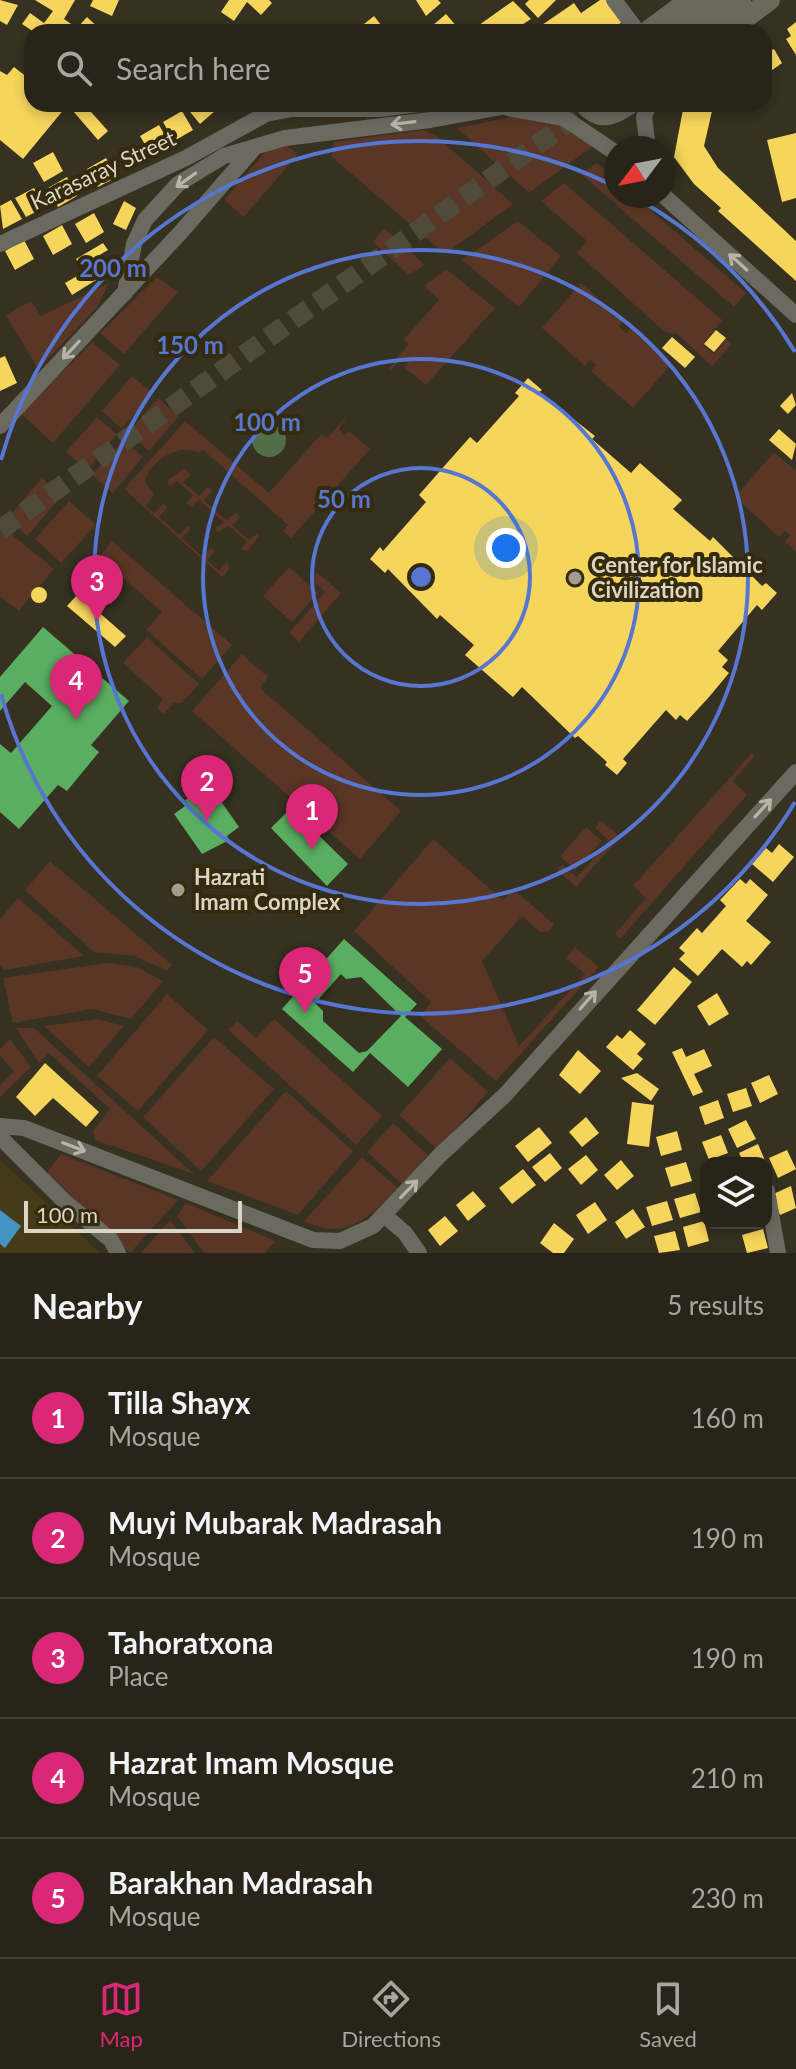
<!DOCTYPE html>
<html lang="en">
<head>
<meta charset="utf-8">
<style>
	body { margin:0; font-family:Lato,sans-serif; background:#302d21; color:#f1f3f6 }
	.controls { position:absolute; right:24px; bottom:24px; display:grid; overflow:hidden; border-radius:16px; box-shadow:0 4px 12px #0003 }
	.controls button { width:72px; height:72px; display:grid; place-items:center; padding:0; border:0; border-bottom:2px solid #444237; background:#282518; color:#f1f3f6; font:40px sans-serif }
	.compass { position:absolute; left:604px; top:136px; width:72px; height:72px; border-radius:50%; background:#282518; box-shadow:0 4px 12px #0003; rotate:238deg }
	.scale { position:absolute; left:24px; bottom:20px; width:218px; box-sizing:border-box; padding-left:8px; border:4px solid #dad5c4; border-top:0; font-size:22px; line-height:28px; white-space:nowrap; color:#dad5c4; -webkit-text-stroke:6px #342b0d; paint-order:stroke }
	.you { position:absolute; left:506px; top:548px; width:28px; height:28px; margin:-20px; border:6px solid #fff; border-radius:50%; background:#1a73e8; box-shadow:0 0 0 12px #1a73e833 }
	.badge { display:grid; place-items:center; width:52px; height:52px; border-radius:50%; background:#db2777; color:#fff; font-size:26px; font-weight:700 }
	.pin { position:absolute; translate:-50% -66px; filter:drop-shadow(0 2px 4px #0008) }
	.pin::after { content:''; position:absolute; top:42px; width:28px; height:24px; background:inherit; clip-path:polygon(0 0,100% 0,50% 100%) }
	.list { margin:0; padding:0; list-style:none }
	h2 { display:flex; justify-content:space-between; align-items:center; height:104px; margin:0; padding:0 32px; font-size:34px }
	h2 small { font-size:26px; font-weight:400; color:#a5a5a2 }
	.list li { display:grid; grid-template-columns:52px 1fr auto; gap:24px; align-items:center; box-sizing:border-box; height:120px; padding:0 32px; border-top:2px solid #444237 }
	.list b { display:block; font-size:30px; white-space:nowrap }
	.list p { margin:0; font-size:26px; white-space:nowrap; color:#a5a5a2 }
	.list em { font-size:26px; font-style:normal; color:#a5a5a2 }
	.icon { flex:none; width:44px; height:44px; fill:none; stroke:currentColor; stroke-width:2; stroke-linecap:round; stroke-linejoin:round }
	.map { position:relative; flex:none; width:796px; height:1253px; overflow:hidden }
	.search { position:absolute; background:#282518; box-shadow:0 4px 12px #0003; left:24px; right:24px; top:24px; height:88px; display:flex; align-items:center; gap:20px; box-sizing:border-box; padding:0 28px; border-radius:24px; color:#a5a5a2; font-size:30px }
	.sheet { height:704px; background:#282518 }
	nav { display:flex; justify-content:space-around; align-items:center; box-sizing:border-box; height:112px; border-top:2px solid #444237; background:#282518; font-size:22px; color:#a5a5a2 }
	nav a { display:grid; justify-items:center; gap:4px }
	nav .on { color:#db2777 }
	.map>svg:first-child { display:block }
	.built { fill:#463b17 }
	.green { fill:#593625 }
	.water { fill:#516e49 }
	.homes { fill:#f6d55c }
	.schools { fill:#4393c3 }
	.public { fill:#5aae61; fill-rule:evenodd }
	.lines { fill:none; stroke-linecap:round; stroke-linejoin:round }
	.major-tunnel { stroke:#4f4a39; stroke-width:20; stroke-dasharray:20 10; stroke-linecap:butt }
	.minor { stroke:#6a6a61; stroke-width:16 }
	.major { stroke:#6a695c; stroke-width:20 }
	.oneway { stroke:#b8b5a6 }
	.ring { fill:none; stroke:#5676d2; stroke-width:4 }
	.poi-dot { fill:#a19c8b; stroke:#342b0d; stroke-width:3 }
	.labels { text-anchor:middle; stroke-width:8; stroke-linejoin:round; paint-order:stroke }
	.street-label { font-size:22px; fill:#dad5c4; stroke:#342b0d }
	.poi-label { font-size:22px; font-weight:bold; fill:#dad5c4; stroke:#342b0d; text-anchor:start }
	.centre { fill:#5676d2; stroke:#342b0d; stroke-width:4 }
	.ring-label { font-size:24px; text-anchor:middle; font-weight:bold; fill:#5676d2; stroke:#342b0d; stroke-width:8; stroke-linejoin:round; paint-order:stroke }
</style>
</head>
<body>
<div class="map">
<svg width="796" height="1253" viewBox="0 0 796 1253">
	<rect width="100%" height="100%" fill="#363120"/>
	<!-- built -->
	<path class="built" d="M 0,1160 L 100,1253 L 0,1253 Z"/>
	<!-- green -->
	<path class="green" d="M 516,116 L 552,120 L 593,146 L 529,193 L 457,128 Z
		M 423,130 L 435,135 L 513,204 L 445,254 L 332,157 L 333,142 Z
		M 287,146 L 298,154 L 244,217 L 224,200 L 265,152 Z
		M 597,163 L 616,180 L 616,196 L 634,196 L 746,293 L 734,307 L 581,174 Z
		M 564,183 L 722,320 L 703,345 L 714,354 L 726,339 L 732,344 L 712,366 L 677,334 L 665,332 L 577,253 L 587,241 L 541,201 Z
		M 518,221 L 561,256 L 519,307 L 462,260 Z
		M 384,228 L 425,265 L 409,275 L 373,242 Z
		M 446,269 L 495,308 L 426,385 L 404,367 L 408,363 L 402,357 L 391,370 L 389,368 L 409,344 L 404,339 L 439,300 L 424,286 Z
		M 157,277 L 178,292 L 124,354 L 100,333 Z
		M 109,283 L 96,309 L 38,369 L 6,315 L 31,301 L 41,316 Z
		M 581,283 L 624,321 L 619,327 L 626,333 L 631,327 L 672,363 L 633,408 L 591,371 L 596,365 L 590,360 L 585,366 L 542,328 Z
		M 92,342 L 120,365 L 53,443 L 21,414 Z
		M 132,376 L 153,393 L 122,429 L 102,411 Z
		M 158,398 L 179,416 L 149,451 L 128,433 Z
		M 348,415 L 339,429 L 345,435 L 349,431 L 370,449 L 291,538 L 283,531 L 288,525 L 203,450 L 199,453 C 179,442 150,461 145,481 L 154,495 L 146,506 L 154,513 L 163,504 L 168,507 L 159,517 L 179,535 L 188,526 L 191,529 L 182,538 L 203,557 L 211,548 L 215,551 L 207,560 L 219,571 L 227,562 L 229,569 L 222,577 L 124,489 L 185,421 L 269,493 L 321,434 L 327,438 Z
		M 97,417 L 117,434 L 87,470 L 66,452 Z
		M 123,440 L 143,457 L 113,493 L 92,475 Z
		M 774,452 L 796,471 L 796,552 L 785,542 L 790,535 L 785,531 L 779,537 L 735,497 Z
		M 184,468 L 191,474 L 183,482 L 199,496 L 208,487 L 212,491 L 204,500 L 226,520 L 236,513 L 240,517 L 232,525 L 249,540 L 258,533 L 259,537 L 247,551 L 241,549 L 247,542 L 229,526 L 218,532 L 215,528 L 224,522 L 199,500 L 191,507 L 186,503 L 193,495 L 177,481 L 169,487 L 167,481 Z
		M 42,478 L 62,496 L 27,536 L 7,519 Z
		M 69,501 L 96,525 L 61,563 L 35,539 Z
		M 0,525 L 54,569 L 19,611 L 0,596 Z
		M 112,541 L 232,645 L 202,679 L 146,630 L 162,612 L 99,557 Z
		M 289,567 L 318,593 L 292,622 L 263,596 Z
		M 317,572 L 341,593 L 299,642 L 289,633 L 325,592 L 311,579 Z
		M 147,637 L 199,684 L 182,703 L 174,703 L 163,714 L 157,708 L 163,699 L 123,663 Z
		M 242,654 L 268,677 L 260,688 L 401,811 L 360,859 L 192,711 Z
		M 752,753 L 755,756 L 733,781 L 747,795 L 620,939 L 615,934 L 646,898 L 633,886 Z
		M 601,820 L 620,837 L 576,887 L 557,870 L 562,865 L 577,877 L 609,841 L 595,828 Z
		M 586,827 L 602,841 L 575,870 L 560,856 Z
		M 433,839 L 503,900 L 513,889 L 554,924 L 549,931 L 540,932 L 522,916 L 482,961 L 519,1046 L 585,974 L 566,958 L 575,947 L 599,967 L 496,1081 L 420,1016 L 431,1002 L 354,931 Z
		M 50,861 L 172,965 L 167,971 L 135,956 L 94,952 L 25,890 Z
		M 18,898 L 84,956 L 4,970 L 0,965 L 0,919 Z
		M 108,963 L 137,967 L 163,981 L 131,1019 L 92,1009 L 13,1023 L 3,978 Z
		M 167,994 L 208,1030 L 138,1111 L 97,1076 Z
		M 97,1019 L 124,1026 L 89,1067 L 44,1026 Z
		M 274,1019 L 382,1116 L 356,1145 L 228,1030 L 237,1021 L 256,1038 Z
		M 16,1028 L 34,1028 L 194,1174 L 95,1140 L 93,1131 L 110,1109 L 49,1053 L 39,1063 Z
		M 214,1037 L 274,1089 L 201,1171 L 143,1117 Z
		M 10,1039 L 31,1067 L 0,1097 L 0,1085 L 14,1071 L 0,1056 L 0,1049 Z
		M 450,1058 L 488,1092 L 438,1150 L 399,1115 Z
		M 286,1091 L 353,1151 L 298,1215 L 207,1181 Z
		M 393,1123 L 428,1155 L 402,1184 L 367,1152 Z
		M 61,1154 L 178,1200 L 130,1253 L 47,1173 Z
		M 362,1157 L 398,1188 C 370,1217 346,1242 304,1221 Z
		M 186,1203 L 275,1241 L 276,1241 L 264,1253 L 204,1253 L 177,1216 Z
		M 170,1220 L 195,1253 L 141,1253 Z"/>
	<!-- water -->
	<path class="water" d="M252 440a17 17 0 1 1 34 0a17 17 0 1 1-34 0Z"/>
	<!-- homes -->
	<path class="homes" d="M 0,0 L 18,5 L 7,25 L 0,21 Z
		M 35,0 L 75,0 L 64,19 L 71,24 L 66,32 L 34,32 L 22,24 L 30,13 L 44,23 L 53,11 Z
		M 93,0 L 119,0 L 112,16 L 90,6 Z
		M 229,0 L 269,0 L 272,3 L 261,15 L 247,2 L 234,21 L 221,12 Z
		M 416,0 L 438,0 L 441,3 L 426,16 Z
		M 529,0 L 556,0 L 538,18 L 525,4 Z
		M 600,0 L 611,0 L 625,20 L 608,32 L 543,32 L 539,27 L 574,3 L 581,13 Z
		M 513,1 L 531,19 L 511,32 L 484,32 L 479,25 Z
		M 446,14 L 458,28 L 453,32 L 436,32 L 432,26 Z
		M 374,16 L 385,30 L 362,32 L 359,28 Z
		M 87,17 L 103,32 L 69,32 L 75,25 L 77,28 Z
		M 796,22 L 796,55 L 786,39 L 791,36 L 787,29 Z
		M 764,46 L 768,52 L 774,49 L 782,63 L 764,76 Z
		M 14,67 L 32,81 L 32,104 L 59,104 L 65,108 L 23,159 L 0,140 L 0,71 L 7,75 Z
		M 67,104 L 84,104 L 108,131 L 98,140 Z
		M 190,104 L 211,104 L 216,110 L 200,124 L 186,107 Z
		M 684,104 L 723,104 L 712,111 L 704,146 L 718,168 L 796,241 L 796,281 L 718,211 L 721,208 L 694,184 L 674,157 Z
		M 182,111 L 193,130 L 174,141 L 163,122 Z
		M 159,125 L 170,144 L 151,155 L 140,136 Z
		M 796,133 L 796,198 L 782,202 L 767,140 Z
		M 53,152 L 63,171 L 44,182 L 33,163 Z
		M 106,158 L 117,177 L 98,187 L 87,169 Z
		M 67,177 L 77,196 L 58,207 L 48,188 Z
		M 34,188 L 45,207 L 26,217 L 15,198 Z
		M 11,200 L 22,219 L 3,229 L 0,206 Z
		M 124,201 L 136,208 L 126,230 L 113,224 Z
		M 94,213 L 104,232 L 86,243 L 75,224 Z
		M 62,225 L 72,244 L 53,255 L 43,236 Z
		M 24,240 L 34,259 L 15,270 L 5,251 Z
		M 103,243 L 108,250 L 91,260 L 101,277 L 72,295 L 65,283 L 84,272 L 76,259 Z
		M 716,330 L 726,338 L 714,352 L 704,344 Z
		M 672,337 L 695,357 L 685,368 L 662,348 Z
		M 5,356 L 17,383 L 0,391 L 0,358 Z
		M 528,378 L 542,390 L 539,392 L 595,436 L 592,439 L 631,473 L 640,463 L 682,500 L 673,509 L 710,541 L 713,537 L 762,586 L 766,583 L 777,593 L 762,610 L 757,605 L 718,651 L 728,660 L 722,667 L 729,673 L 709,697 L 687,721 L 680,715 L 676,720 L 666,710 L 623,759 L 627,763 L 617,775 L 605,765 L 607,762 L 578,736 L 575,738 L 522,687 L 513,697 L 465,655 L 474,645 L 440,615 L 437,619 L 388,569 L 385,573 L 370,559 L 380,547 L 383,551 L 426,502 L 419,495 L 447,463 L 470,437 L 477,443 L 519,396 L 515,393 Z
		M 792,393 L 796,405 L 788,414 L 780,406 Z
		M 779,429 L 796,444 L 792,460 L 769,440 Z
		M31 595a8 8 0 1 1 16 0a8 8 0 1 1-16 0Z
		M 78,594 L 126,636 L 115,647 L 67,606 Z
		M 779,844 L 794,857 L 773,882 L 752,864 L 766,848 L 772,853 Z
		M 740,879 L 746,884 L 750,879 L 768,895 L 746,921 L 771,942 L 751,965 L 747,961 L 742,967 L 722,949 L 698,976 L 679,959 L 685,953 L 679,948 L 697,928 L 702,933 L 726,906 L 720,900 Z
		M 674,967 L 692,982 L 655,1025 L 637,1010 Z
		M 717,993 L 729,1014 L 709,1026 L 697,1006 Z
		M 630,1030 L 646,1044 L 637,1054 L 643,1059 L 633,1070 L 606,1047 L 617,1035 L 622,1039 Z
		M 682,1048 L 686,1057 L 704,1049 L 712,1066 L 694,1074 L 703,1092 L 693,1096 L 672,1052 Z
		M 578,1050 L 601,1071 L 580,1094 L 559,1075 Z
		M 45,1063 L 99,1112 L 86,1127 L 53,1098 L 35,1116 L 16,1097 Z
		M 637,1073 L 659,1089 L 651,1101 L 621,1078 Z
		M 769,1075 L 778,1094 L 760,1103 L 751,1083 Z
		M 746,1088 L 752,1106 L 733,1112 L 727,1094 Z
		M 718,1100 L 724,1118 L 705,1125 L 699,1107 Z
		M 632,1102 L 654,1105 L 649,1147 L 627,1144 Z
		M 586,1117 L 599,1133 L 582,1147 L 569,1132 Z
		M 746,1120 L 756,1139 L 737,1148 L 728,1129 Z
		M 539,1127 L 552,1143 L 528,1162 L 515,1146 Z
		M 677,1131 L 682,1150 L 661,1156 L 656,1137 Z
		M 721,1135 L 728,1153 L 709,1160 L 702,1142 Z
		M 758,1144 L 766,1163 L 744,1163 L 739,1153 Z
		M 787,1150 L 796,1169 L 778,1178 L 769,1158 Z
		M 550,1153 L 562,1168 L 545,1182 L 532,1167 Z
		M 586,1155 L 598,1170 L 581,1185 L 568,1169 Z
		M 621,1160 L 634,1176 L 617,1190 L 604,1175 Z
		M 686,1162 L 692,1181 L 671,1187 L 665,1168 Z
		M 523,1169 L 536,1185 L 512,1204 L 499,1188 Z
		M 791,1186 L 796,1208 L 780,1215 L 771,1195 Z
		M 473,1191 L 486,1206 L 468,1221 L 456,1205 Z
		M 695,1193 L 701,1212 L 680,1218 L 674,1199 Z
		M 667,1201 L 673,1220 L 652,1226 L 646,1207 Z
		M 595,1202 L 607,1220 L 588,1234 L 576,1215 Z
		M 633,1209 L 645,1227 L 626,1239 L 615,1222 Z
		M 445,1216 L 458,1231 L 440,1246 L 428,1230 Z
		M 704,1221 L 709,1241 L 688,1247 L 683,1227 Z
		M 554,1223 L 574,1239 L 564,1253 L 553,1253 L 540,1243 Z
		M 763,1229 L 768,1248 L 747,1253 L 742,1235 Z
		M 675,1231 L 680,1250 L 659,1253 L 654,1236 Z"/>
	<!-- schools -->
	<path class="schools" d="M 0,1210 L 21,1226 L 5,1248 L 0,1244 Z"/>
	<!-- public -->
	<path class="public" d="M 43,627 L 129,701 L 91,745 L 99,752 L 67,791 L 58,785 L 19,829 L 0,812 L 0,744 L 11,753 L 52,706 L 25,682 L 0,711 L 0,677 Z
		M 211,787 L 239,827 L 227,836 L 229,840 L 202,854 L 174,814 L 188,804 L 185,800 Z
		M 288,811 L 300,817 L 348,864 L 327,886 L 271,828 Z
		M 344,939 L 417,1004 L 405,1017 L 442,1049 L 408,1087 L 370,1053 L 353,1072 L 282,1009 ZM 341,974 L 346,979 L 361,977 L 401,1016 L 367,1051 L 359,1053 L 323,1021 L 323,1011 L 315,1003 Z"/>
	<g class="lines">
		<!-- major-tunnel -->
		<path class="major-tunnel" d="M 0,530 L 594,104"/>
		<!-- minor -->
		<path class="minor" d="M 614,0 L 638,32
			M 508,108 L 564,118 L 616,153
			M 648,148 L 644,117 L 649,104
			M 664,196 L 796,315
			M 0,244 L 186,158 L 266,114 L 292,109 L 380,109 L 418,104
			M 125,293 L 134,244 L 145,220 L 178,184 L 224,156 L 285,138 L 430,120 L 517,104
			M 0,426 L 181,232 L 255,147
			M 0,1126 L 24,1128 L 313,1240 L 340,1241 L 373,1226 L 440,1155 L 505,1095 L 796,772
			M 0,1137 L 65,1202 L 111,1240 L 118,1253
			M 767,1191 L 778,1253
			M 384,1215 L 405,1233 L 419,1253"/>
		<!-- major -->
		<path class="major" d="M 646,32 L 689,0
			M 670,32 L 714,0
			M 696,32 L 741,0
			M 727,32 L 770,0
			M 584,104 C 600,122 613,116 630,104"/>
	</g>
	<!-- one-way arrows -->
	<defs><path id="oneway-shaft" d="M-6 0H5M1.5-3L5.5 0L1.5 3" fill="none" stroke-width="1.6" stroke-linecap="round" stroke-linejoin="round" transform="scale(2)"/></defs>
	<g class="oneway">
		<use href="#oneway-shaft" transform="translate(403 123) rotate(173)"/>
		<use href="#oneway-shaft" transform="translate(186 180) rotate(144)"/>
		<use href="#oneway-shaft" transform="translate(738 262) rotate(-138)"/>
		<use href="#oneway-shaft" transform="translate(71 350) rotate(133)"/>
		<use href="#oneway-shaft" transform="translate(763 808) rotate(-48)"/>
		<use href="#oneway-shaft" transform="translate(588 1000) rotate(-49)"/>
		<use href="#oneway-shaft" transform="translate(74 1147) rotate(21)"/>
		<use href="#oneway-shaft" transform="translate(409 1189) rotate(-46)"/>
	</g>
	<!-- distance rings -->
	<g class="ring">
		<circle cx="421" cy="577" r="109"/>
		<circle cx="421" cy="577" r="218"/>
		<circle cx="421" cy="577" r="327"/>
		<path d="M795 802A436 436 0 0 1 1 694M1 460A436 436 0 0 1 616 187M636 198A436 436 0 0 1 795 352"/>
	</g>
	<!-- markers -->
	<g class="poi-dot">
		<circle cx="575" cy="578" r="8"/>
		<circle cx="178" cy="890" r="8"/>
	</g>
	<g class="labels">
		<!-- street labels -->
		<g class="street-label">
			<text transform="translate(103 170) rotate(-25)" y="8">Karasaray Street</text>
		</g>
		<!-- poi labels -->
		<g class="poi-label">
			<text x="591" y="573">Center for Islamic<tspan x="591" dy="25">Civilization</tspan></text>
			<text x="194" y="885">Hazrati<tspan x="194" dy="25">Imam Complex</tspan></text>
		</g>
	</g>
	<circle cx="421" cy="577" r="12" class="centre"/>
	<g class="ring-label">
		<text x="113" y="277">200 m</text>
		<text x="190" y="354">150 m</text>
		<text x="267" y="431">100 m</text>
		<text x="344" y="508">50 m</text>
	</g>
</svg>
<div class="controls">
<button><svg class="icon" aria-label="layers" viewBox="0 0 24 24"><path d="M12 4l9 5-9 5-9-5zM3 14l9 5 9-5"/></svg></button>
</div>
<svg class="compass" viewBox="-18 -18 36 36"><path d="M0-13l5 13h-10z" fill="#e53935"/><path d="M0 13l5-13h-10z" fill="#a5a5a2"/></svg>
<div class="scale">100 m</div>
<div class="you"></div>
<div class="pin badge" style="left:312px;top:850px">1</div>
<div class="pin badge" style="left:207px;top:821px">2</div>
<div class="pin badge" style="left:97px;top:621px">3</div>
<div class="pin badge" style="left:76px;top:720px">4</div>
<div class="pin badge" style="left:305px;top:1013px">5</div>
<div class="search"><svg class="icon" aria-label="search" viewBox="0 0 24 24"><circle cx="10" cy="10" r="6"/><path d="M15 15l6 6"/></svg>Search here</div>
</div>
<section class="sheet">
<h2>Nearby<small>5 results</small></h2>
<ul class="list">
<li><span class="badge">1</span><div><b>Tilla Shayx</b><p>Mosque</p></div><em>160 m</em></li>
<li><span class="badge">2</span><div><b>Muyi Mubarak Madrasah</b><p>Mosque</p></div><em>190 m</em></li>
<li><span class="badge">3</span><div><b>Tahoratxona</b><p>Place</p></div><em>190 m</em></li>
<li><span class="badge">4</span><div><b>Hazrat Imam Mosque</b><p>Mosque</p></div><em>210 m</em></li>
<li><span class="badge">5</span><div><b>Barakhan Madrasah</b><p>Mosque</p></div><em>230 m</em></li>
</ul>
</section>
<nav>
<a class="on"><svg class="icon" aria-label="map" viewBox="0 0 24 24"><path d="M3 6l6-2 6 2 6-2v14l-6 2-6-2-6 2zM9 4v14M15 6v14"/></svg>Map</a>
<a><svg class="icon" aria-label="directions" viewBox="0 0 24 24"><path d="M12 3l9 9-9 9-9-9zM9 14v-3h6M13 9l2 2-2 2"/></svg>Directions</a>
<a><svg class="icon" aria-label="saved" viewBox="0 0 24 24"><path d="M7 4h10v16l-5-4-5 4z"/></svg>Saved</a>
</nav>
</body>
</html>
